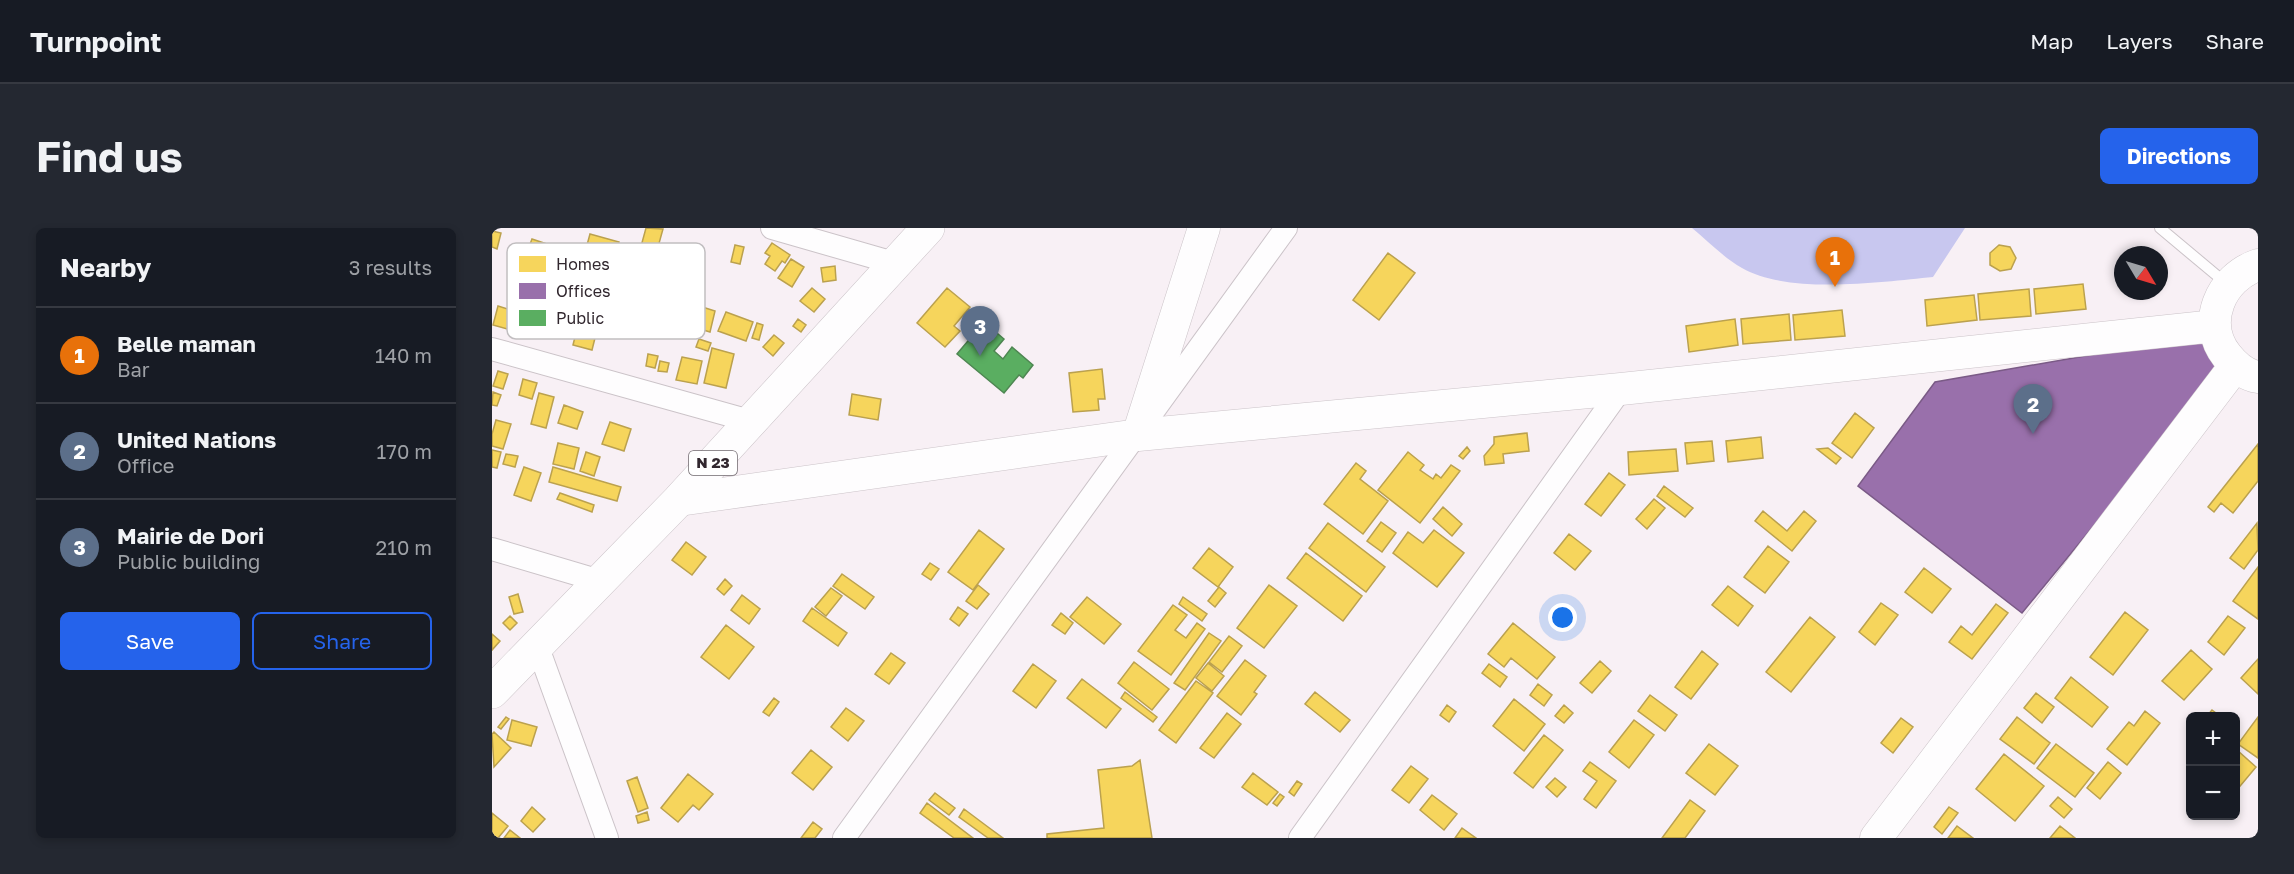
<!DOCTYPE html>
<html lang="en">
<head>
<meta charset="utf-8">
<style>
	body { margin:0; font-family:"Golos Text",sans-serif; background:#242831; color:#f1f3f6 }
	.controls { position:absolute; right:18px; bottom:18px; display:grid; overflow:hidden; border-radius:9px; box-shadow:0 3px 9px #0003 }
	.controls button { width:54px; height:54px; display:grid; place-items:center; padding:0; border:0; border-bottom:2px solid #363941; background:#171b24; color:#f1f3f6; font:30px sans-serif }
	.compass { position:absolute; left:1622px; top:18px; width:54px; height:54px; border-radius:50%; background:#171b24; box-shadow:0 3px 9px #0003; rotate:128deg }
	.you { position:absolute; left:1071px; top:390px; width:21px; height:21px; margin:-15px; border:4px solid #fff; border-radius:50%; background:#1a73e8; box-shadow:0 0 0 9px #1a73e833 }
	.badge { display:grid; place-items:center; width:39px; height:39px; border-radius:50%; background:#2563eb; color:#fff; font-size:20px; font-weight:700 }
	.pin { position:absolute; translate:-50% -50px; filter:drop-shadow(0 2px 3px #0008) }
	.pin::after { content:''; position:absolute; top:32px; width:21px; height:18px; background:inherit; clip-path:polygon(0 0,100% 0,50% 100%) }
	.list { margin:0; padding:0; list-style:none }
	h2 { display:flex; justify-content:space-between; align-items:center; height:78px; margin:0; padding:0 24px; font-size:26px }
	h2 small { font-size:20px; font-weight:400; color:#9ea1a6 }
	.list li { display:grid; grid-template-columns:39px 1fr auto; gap:18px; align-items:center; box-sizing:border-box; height:96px; padding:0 24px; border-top:2px solid #363941 }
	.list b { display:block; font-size:22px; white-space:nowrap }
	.list p { margin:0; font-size:20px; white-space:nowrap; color:#9ea1a6 }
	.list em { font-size:20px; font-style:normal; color:#9ea1a6 }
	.actions { display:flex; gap:12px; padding:18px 24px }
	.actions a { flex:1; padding:14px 0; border:2px solid #2563eb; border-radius:9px; text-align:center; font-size:21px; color:#2563eb }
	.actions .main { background:#2563eb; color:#fff }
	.map { position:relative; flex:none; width:1766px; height:610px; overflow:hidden; border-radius:9px }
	header { display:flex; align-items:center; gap:36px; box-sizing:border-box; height:84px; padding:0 30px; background:#171b24; border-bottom:2px solid #363941 }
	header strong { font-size:28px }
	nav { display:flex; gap:33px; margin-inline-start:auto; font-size:21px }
	.intro { display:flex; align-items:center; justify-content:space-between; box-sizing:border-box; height:144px; padding:0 36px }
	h1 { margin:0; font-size:42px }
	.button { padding:15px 27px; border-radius:9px; background:#2563eb; color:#fff; font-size:21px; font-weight:700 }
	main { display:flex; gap:36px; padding:0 36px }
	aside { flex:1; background:#171b24; border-radius:9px; box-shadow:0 3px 9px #0003 }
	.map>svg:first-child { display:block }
	.water { fill:#c8c7ef }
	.homes { fill:#f6d55c; stroke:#bba14e; stroke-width:1.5 }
	.offices { fill:#9970ab; stroke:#7a5a86; stroke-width:1.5 }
	.public { fill:#5aae61; stroke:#4e8652; stroke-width:1.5 }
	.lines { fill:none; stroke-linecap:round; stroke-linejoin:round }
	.lane-casing { stroke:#cbc3c8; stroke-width:12 }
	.street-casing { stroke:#cbc3c8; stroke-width:24 }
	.secondary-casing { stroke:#cbc3c8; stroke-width:33 }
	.primary-casing { stroke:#cbc3c8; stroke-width:34 }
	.lane { stroke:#fefdfe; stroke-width:10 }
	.street { stroke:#fefdfe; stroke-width:22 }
	.secondary { stroke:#fefdfe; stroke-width:32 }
	.primary { stroke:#fefdfe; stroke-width:33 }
	.labels { text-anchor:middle; stroke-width:6; stroke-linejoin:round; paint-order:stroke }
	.shield { fill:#fff; stroke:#6f686d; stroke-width:1.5 }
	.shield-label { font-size:15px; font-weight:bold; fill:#31272e }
	.key { fill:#fff; stroke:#c1bec0; stroke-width:1.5 }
	.key-label { font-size:16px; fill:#31272e }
</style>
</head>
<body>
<header>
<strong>Turnpoint</strong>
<nav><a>Map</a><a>Layers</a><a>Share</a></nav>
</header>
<div class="intro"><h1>Find us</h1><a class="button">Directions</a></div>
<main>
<aside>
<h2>Nearby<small>3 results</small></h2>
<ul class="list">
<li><span class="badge" style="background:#e8710a">1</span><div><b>Belle maman</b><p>Bar</p></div><em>140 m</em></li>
<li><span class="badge" style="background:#5c6f8a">2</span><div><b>United Nations</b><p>Office</p></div><em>170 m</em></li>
<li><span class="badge" style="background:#5c6f8a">3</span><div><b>Mairie de Dori</b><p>Public building</p></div><em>210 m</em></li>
</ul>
<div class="actions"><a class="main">Save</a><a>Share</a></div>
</aside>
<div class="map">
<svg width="1766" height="610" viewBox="0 0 1766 610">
	<rect width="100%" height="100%" fill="#f8f0f5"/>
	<!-- water -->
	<path class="water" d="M 1200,0 L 1473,0 L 1441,49 C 1389,54 1297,67 1250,40 C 1232,30 1216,13 1200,0 Z"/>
	<!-- homes -->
	<path class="homes" d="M 154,0 L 171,1 L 161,37 L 145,33 Z
		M 0,3 L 9,5 L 5,21 L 0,19 Z
		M 98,6 L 127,14 L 117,47 L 89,39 Z
		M 40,11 L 82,25 L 77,41 L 34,27 Z
		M 280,15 L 298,27 L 293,35 L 290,33 L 283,43 L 273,36 L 278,28 L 273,25 Z
		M 243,17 L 252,19 L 248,36 L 239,34 Z
		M 1507,17 L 1518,19 L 1524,30 L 1519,41 L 1508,43 L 1498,37 L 1498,25 Z
		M 896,25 L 923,45 L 887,92 L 861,72 Z
		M 299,31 L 312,39 L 300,59 L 286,50 Z
		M 343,38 L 344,52 L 331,54 L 329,40 Z
		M 1591,56 L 1594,81 L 1544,86 L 1542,61 Z
		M 320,60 L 333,71 L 322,84 L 308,73 Z
		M 455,60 L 478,79 L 462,98 L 468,103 L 453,119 L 425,95 Z
		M 1537,61 L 1539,88 L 1488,92 L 1486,66 Z
		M 1482,67 L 1485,92 L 1435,98 L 1433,72 Z
		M 204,77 L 223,83 L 218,104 L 198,98 Z
		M 6,78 L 25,84 L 19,102 L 1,97 Z
		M 1350,82 L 1353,108 L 1303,112 L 1301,87 Z
		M 234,84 L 261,94 L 254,113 L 226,103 Z
		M 1297,86 L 1299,112 L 1251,116 L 1249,91 Z
		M 306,91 L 314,97 L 309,104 L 301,98 Z
		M 1243,91 L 1246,117 L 1197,124 L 1194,98 Z
		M 265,95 L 271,97 L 267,112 L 260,110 Z
		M 85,101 L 104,106 L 100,122 L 81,117 Z
		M 282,107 L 292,115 L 281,128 L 271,119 Z
		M 207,111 L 219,115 L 216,123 L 204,119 Z
		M 220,120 L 242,126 L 234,160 L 212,155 Z
		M 156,126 L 166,128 L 163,140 L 154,138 Z
		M 190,129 L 210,133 L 205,156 L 184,152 Z
		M 168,133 L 177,135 L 175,144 L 166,143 Z
		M 610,141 L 613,171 L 606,171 L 607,182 L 581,184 L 577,145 Z
		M 6,143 L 16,146 L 11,161 L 1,158 Z
		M 31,151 L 45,155 L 40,171 L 27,167 Z
		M 1584,152 L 1585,169 L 1603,167 L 1605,190 L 1589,191 L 1591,208 L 1461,222 L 1456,166 Z
		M 1,164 L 9,167 L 5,178 L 0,177 Z
		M 47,165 L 62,169 L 54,200 L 39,196 Z
		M 360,166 L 389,171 L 386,192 L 357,187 Z
		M 72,177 L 91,184 L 85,201 L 66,195 Z
		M 1363,185 L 1382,200 L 1360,230 L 1340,215 Z
		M 4,192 L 19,196 L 11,221 L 0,218 L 0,206 Z
		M 118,194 L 139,201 L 132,223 L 110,216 Z
		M 1610,201 L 1636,222 L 1598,270 L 1572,250 Z
		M 1035,205 L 1037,223 L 1011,226 L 1012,235 L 993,237 L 992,228 L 1002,216 L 1002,209 Z
		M 1269,209 L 1271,230 L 1236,234 L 1234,213 Z
		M 1220,213 L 1222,233 L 1195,236 L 1193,215 Z
		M 66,215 L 87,220 L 82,241 L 61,236 Z
		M 1766,216 L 1766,253 L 1741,285 L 1729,275 L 1722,284 L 1716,279 Z
		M 975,219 L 978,223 L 971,231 L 967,228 Z
		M 1336,220 L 1349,230 L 1344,236 L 1325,221 Z
		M 1184,221 L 1186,243 L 1137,247 L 1136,224 Z
		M 0,222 L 9,224 L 5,240 L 0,239 Z
		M 94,224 L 108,229 L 102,248 L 88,243 Z
		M 916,224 L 932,237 L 928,242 L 941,251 L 944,246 L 949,250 L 959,237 L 968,243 L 928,295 L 886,262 Z
		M 14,226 L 26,228 L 23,239 L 11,236 Z
		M 864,235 L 874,243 L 868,251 L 896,273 L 871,306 L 832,276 Z
		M 32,239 L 49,245 L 39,273 L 22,267 Z
		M 61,239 L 129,259 L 125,273 L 57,254 Z
		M 1117,245 L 1133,257 L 1109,288 L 1093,276 Z
		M 1172,258 L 1201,280 L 1193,289 L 1165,268 Z
		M 68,265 L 102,277 L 100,284 L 65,271 Z
		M 1565,266 L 1589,284 L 1561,322 L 1537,303 Z
		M 1162,271 L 1173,280 L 1155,301 L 1144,291 Z
		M 951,279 L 970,296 L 960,308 L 941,291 Z
		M 1271,283 L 1295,303 L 1312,283 L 1324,293 L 1300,323 L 1263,293 Z
		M 889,294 L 904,305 L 890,324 L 875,313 Z
		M 836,295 L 893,339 L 874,364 L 817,320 Z
		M 1765,295 L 1766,322 L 1752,341 L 1738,330 Z
		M 487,302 L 512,321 L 481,362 L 456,344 Z
		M 942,302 L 972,325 L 945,359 L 901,325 L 916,304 L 931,315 Z
		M 1077,306 L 1099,323 L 1083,342 L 1062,325 Z
		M 194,314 L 214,329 L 200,347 L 180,332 Z
		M 1276,318 L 1297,334 L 1273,365 L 1252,349 Z
		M 717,320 L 741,339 L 726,359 L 701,340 Z
		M 814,325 L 870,368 L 851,393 L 795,350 Z
		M 438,335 L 447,341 L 439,352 L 430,346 Z
		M 1766,339 L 1766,391 L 1741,373 Z
		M 1432,340 L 1459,361 L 1440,385 L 1413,364 Z
		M 350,346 L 382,369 L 373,381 L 341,358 Z
		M 233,351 L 240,358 L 232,367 L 225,361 Z
		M 486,357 L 497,366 L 485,381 L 474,373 Z
		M 777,357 L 805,378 L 772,420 L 745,400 Z
		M 1236,358 L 1261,378 L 1246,398 L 1220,377 Z
		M 727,359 L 734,365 L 723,379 L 716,373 Z
		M 339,360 L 350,368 L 334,388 L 323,379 Z
		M 26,366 L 31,384 L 22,386 L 17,369 Z
		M 250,367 L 268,381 L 257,396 L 239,382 Z
		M 595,369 L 629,396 L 612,416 L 578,389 Z
		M 691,369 L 715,386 L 710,393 L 687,376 Z
		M 1389,375 L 1406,387 L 1383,417 L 1367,404 Z
		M 1504,376 L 1516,385 L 1480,431 L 1457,414 L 1469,398 L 1480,407 Z
		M 681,377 L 695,387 L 683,402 L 694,410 L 705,395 L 713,401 L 679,447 L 646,423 Z
		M 466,379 L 476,386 L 467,398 L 458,391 Z
		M 320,380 L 355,405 L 346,418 L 311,393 Z
		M 1633,384 L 1656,402 L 1621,447 L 1598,429 Z
		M 569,385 L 581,395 L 573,406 L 560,397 Z
		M 18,388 L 25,395 L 18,402 L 11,395 Z
		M 1736,388 L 1753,400 L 1732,427 L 1716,414 Z
		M 1318,389 L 1343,409 L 1299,464 L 1274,444 Z
		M 1021,395 L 1063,429 L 1045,451 L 1019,430 L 1012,439 L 996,426 Z
		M 234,397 L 262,419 L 237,451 L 209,429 Z
		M 717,405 L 729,413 L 693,462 L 682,455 Z
		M 0,406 L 8,413 L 0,422 Z
		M 737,408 L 750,418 L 730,444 L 717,434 Z
		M 1699,422 L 1720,441 L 1692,472 L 1670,453 Z
		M 1210,423 L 1226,436 L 1199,471 L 1183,459 Z
		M 399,425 L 413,435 L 397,456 L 383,446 Z
		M 1766,431 L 1766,466 L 1749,450 Z
		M 753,432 L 774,448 L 762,464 L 765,466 L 749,487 L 725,468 Z
		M 1108,433 L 1119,443 L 1100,465 L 1088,455 Z
		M 642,434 L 677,461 L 660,482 L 626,455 Z
		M 716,435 L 732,448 L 720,463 L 704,450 Z
		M 541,436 L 564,453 L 544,480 L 521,463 Z
		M 997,436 L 1015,449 L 1008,459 L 990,445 Z
		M 1579,449 L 1616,479 L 1600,499 L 1563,470 Z
		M 590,451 L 629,481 L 614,500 L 575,470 Z
		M 704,453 L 721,465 L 684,515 L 667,502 Z
		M 1046,456 L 1060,467 L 1052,478 L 1038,467 Z
		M 633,464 L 665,489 L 661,494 L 629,470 Z
		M 823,464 L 858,492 L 848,504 L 813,476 Z
		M 1544,465 L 1562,479 L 1550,495 L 1532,480 Z
		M 1158,467 L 1185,487 L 1173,503 L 1146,483 Z
		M 282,470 L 287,474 L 277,488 L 271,484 Z
		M 1022,471 L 1053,496 L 1032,523 L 1001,498 Z
		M 955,477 L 964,484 L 957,494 L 948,487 Z
		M 1072,477 L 1081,485 L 1072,495 L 1063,488 Z
		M 354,480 L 372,493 L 356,513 L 339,499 Z
		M 1720,482 L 1728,488 L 1715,488 Z
		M 1653,483 L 1668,495 L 1635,537 L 1615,521 L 1637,494 L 1642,498 Z
		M 735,485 L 749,496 L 722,530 L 708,520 Z
		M 14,489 L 17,491 L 9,501 L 6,499 Z
		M 1525,489 L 1558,515 L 1542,536 L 1508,511 Z
		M 1766,489 L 1766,530 L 1746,516 Z
		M 1409,490 L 1421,499 L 1401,525 L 1389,515 Z
		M 20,492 L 45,499 L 39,518 L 15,512 Z
		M 1142,492 L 1162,507 L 1137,540 L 1117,524 Z
		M 2,504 L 19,520 L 2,539 L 0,506 Z
		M 1052,507 L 1071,522 L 1041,560 L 1022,545 Z
		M 1217,516 L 1246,538 L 1223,567 L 1194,545 Z
		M 1564,516 L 1602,545 L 1583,569 L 1545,540 Z
		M 319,522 L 340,539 L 321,562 L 300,545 Z
		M 1745,522 L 1764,539 L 1744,563 L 1744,523 Z
		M 1512,526 L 1552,558 L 1523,593 L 1484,561 Z
		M 648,532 L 660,610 L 555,610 L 555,606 L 612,600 L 606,542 L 640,538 Z
		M 1098,534 L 1124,553 L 1104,580 L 1092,571 L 1105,553 L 1091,543 Z
		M 1616,534 L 1629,545 L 1608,571 L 1595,560 Z
		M 919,538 L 936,551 L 917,575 L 900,562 Z
		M 761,545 L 786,564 L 775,577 L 750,559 Z
		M 196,546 L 221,566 L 207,582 L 201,577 L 186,594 L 169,580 Z
		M 145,549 L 156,580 L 146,584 L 135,553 Z
		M 1063,550 L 1074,559 L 1065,569 L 1054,559 Z
		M 805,553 L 810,556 L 802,568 L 797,564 Z
		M 443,565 L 463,580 L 457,587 L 437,572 Z
		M 788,566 L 792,569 L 785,578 L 781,575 Z
		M 940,567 L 965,586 L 952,602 L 928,582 Z
		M 1566,569 L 1580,581 L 1572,590 L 1558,578 Z
		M 1198,572 L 1213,583 L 1193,610 L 1170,610 Z
		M 435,575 L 481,610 L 462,610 L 428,585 Z
		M 40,579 L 53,591 L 41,604 L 29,593 Z
		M 1457,579 L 1466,585 L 1450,606 L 1442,599 Z
		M 472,581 L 496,599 L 511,610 L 496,610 L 467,589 Z
		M 155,584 L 157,592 L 146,595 L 144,588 Z
		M 0,585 L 16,598 L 6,610 L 0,610 Z
		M 321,594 L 330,601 L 323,610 L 309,610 Z
		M 1465,598 L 1481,610 L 1456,610 Z
		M 1568,598 L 1583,610 L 1558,610 Z
		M 970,600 L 984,610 L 963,610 Z
		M 18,602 L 28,610 L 12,610 Z"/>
	<!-- offices -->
	<path class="offices" d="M 1702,109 L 1724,124 L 1727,145 L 1530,385 L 1366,258 L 1443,154 Z"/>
	<!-- public -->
	<path class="public" d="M 492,94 L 512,111 L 502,123 L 511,131 L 520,119 L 541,137 L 531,150 L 527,147 L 512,165 L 465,126 Z"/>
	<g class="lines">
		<defs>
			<path id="lane" d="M 1668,0 L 1735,56"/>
			<path id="street" d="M 280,0 L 402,35
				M 0,121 L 258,193
				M 0,321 L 108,353
				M 45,417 L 115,610
				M 352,610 L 794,0
				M 808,610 L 1129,161"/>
			<path id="secondary" d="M 1766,37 C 1728,50 1709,95 1735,128 C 1743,138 1753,147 1766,149
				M 646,207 L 712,0
				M 187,272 L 646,207 L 1129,161 L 1723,98
				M 1384,610 L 1743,138"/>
			<path id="primary" d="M 0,464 L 187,272 L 436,0"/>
		</defs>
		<!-- lane casing -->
		<use href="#lane" class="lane-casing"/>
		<!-- street casing -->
		<use href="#street" class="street-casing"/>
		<!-- secondary casing -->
		<use href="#secondary" class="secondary-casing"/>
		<!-- primary casing -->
		<use href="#primary" class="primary-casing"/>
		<!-- lane -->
		<use href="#lane" class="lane"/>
		<!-- street -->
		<use href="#street" class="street"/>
		<!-- secondary -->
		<use href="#secondary" class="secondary"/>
		<!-- primary -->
		<use href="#primary" class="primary"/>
	</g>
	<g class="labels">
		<!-- shield labels -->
		<rect class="shield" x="197" y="223" width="48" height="24" rx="4.5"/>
		<g class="shield-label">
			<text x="221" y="240">N 23</text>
		</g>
	</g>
	<!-- legend -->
	<rect x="15" y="15" width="198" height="96" rx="9" class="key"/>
	<rect x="27" y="28" width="27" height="16" fill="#f6d55c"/>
	<rect x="27" y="55" width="27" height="16" fill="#9970ab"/>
	<rect x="27" y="82" width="27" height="16" fill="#5aae61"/>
	<g class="key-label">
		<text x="64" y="42">Homes</text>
		<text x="64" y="69">Offices</text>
		<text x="64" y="96">Public</text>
	</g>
</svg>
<div class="controls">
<button>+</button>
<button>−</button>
</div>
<svg class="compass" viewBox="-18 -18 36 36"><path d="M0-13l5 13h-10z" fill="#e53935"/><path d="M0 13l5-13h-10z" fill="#9ea1a6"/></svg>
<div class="you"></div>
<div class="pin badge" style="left:1343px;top:59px;background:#e8710a">1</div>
<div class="pin badge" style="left:1541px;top:206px;background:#5c6f8a">2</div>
<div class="pin badge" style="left:488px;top:128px;background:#5c6f8a">3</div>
</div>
</main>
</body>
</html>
